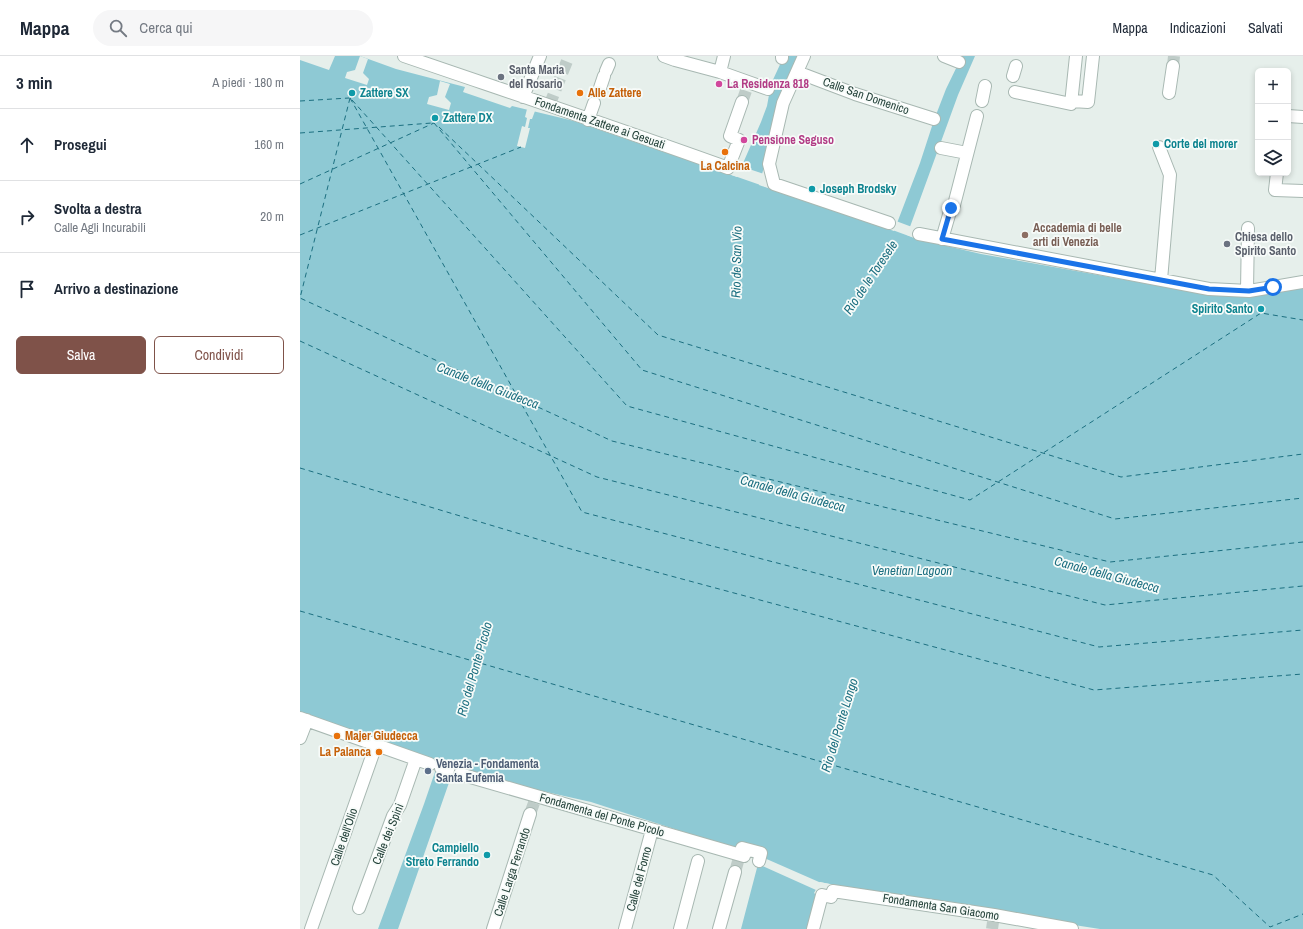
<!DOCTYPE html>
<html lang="it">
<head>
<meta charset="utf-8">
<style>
	body { margin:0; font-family:"Archivo Narrow",sans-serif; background:#f6f6f7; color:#1f2937 }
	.controls { position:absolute; right:12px; top:12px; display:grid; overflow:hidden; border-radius:6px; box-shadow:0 2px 6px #0003 }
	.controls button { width:36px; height:36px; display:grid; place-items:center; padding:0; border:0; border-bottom:1px solid #e0e1e3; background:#fff; color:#1f2937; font:20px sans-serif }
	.stop { position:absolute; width:12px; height:12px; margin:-9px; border:3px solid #1a73e8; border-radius:50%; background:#fff }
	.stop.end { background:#1a73e8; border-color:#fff; box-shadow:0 1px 4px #0008 }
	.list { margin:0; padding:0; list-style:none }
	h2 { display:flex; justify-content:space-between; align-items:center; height:52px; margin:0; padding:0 16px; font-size:17px }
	h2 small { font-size:13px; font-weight:400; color:#747a83 }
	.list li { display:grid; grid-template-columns:26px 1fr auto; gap:12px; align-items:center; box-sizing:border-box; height:72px; padding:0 16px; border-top:1px solid #e0e1e3 }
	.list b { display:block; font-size:15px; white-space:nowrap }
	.list p { margin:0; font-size:13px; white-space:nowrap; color:#747a83 }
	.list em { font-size:13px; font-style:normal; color:#747a83 }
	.actions { display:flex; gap:8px; padding:12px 16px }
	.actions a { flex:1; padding:9px 0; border:1px solid #7f5249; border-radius:6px; text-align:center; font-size:14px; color:#7f5249 }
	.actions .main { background:#7f5249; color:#fff }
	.icon { flex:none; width:22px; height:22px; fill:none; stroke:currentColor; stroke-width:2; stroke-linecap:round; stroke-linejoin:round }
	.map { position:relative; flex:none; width:1003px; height:873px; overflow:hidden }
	header { display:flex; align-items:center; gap:24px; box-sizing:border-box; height:56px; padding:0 20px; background:#fff; border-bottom:1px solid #e0e1e3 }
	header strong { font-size:19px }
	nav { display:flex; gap:22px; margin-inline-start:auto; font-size:14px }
	.search { width:280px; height:36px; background:#f6f6f7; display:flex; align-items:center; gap:10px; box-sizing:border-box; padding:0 14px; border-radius:22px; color:#747a83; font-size:15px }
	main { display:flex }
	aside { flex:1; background:#fff }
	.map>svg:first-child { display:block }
	.water { fill:#8ec9d4 }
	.pier { fill:#e6efeb }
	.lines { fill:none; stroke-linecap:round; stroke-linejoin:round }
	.ferry { stroke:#1c6f80; stroke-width:1; stroke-dasharray:5 4; stroke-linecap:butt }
	.street-tunnel { stroke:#bfccc8; stroke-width:12; stroke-dasharray:12 6; stroke-linecap:butt }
	.street-casing { stroke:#a8b8b2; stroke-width:14 }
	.street { stroke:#fff; stroke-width:12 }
	.route { stroke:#1a73e8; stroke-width:5 }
	.worship-dot { fill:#6b7280; stroke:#f7fbf9; stroke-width:1.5 }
	.hotel-dot { fill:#d1479c; stroke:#f7fbf9; stroke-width:1.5 }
	.culture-dot { fill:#0f9aa8; stroke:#f7fbf9; stroke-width:1.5 }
	.food-dot { fill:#e8710a; stroke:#f7fbf9; stroke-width:1.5 }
	.education-dot { fill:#8d6e63; stroke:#f7fbf9; stroke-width:1.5 }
	.service-dot { fill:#5c6f8a; stroke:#f7fbf9; stroke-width:1.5 }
	.labels { text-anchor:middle; stroke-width:3.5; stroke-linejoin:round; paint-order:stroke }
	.worship-label { font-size:12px; font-weight:bold; fill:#5b616d; stroke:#f7fbf9; text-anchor:start }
	.hotel-label { font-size:12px; font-weight:bold; fill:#b23c85; stroke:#f7fbf9; text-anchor:start }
	.culture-label { font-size:12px; font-weight:bold; fill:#0d838f; stroke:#f7fbf9; text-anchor:start }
	.food-label { font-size:12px; font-weight:bold; fill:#c56008; stroke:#f7fbf9; text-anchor:start }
	.street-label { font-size:12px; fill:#24423a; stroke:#f7fbf9 }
	.education-label { font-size:12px; font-weight:bold; fill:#785e54; stroke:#f7fbf9; text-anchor:start }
	.service-label { font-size:12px; font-weight:bold; fill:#4e5e75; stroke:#f7fbf9; text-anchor:start }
	.water-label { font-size:13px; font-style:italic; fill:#1c6f80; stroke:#f7fbf9 }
</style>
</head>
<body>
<header>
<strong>Mappa</strong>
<div class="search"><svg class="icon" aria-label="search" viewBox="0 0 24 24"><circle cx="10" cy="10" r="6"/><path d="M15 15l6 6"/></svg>Cerca qui</div>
<nav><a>Mappa</a><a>Indicazioni</a><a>Salvati</a></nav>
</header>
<main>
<aside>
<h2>3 min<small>A piedi · 180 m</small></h2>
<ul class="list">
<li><svg class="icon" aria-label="ahead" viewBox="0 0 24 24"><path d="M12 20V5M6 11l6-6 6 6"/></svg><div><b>Prosegui</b></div><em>160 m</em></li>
<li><svg class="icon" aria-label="right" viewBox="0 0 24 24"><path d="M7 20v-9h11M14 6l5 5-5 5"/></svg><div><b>Svolta a destra</b><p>Calle Agli Incurabili</p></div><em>20 m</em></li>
<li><svg class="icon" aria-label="arrive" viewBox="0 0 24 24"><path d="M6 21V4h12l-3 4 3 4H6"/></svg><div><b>Arrivo a destinazione</b></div></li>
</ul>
<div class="actions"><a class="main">Salva</a><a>Condividi</a></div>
</aside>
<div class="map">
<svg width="1003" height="873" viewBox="0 0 1003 873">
	<rect width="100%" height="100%" fill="#e6efeb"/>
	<!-- water -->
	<path class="water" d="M 35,0 L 60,0 L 96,13 L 165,31 L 163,36 L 210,52 L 212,50 L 274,65 L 437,121 L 461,66 L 467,50 L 471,28 L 484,0 L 501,0 L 478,61 L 459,129 L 594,175 L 620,107 L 634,64 L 646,33 L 662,0 L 675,0 L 658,39 L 607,179 L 617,183 L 681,198 L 910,239 L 945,240 L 1003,231 L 1003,873 L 800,873 L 691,856 C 675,850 658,848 640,845 C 600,838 559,835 520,826 L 514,837 L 518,840 L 509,873 L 441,873 L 458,808 L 461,801 L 291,746 L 211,728 L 158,711 L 152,718 L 98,873 L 78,873 L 124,748 L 135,716 L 137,704 L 0,656 L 0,4 L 29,14 Z"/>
	<!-- pier -->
	<path class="pier" d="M 60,0 L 68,3 L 63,17 L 69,23 L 67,29 L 45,22 L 47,16 L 55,14 Z
		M 140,25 L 150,28 L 145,41 L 151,47 L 149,54 L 127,48 L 129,41 L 137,39 Z
		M 227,53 L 235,55 L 232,63 L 230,63 L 228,72 L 230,72 L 225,92 L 217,90 L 222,70 L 225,71 L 227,62 L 225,61 Z
		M 440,110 L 464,118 L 461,128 L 473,131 L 472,133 L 426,117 L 426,116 L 436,119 Z
		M 596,165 L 612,171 L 610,178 L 618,181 L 617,183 L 587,172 L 588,170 L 594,172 Z
		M 462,801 L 519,826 L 535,829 L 534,831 L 521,828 L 518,835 L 516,834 L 458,808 Z"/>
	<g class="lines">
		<!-- ferry -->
		<path class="ferry" d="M 50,42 L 0,242 L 312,385 L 810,506 L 1003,486
			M 50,42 L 282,456 L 799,591 L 1003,574
			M 52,44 L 327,350 L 670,444 L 961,257 L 1003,264
			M 0,45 L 49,42
			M 134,67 L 342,314 L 815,463 L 1003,442
			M 139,71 L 358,279 L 821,421 L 1003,398
			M 0,77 L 132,67
			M 0,128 L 134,67
			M 0,179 L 221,91
			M 0,285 L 297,421 L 805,549 L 1003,530
			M 0,412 L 267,492 L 794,634 L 1003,618
			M 0,555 L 913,819 L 970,871 L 1003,858"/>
		<!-- street-tunnel -->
		<path class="street-tunnel" d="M 873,10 L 874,0
			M 442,46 L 449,26
			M 249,50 L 269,0
			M 230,758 L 235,744
			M 435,816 L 439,802
			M 692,873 L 693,866"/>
		<defs>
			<path id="street" d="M 104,0 C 212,37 320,73 428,112 L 439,84 L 430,80 L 442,46
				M 364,0 L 375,4 L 420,16 L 468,33
				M 504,0 L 483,47 L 469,108 L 474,128 L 589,167
				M 644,0 L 659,6
				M 482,2 L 482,0
				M 306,15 L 309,8
				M 420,16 L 424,0
				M 497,16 L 555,38 L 634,63
				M 713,20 L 716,10
				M 300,32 L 304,20
				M 715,36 L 771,48 L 776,0
				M 869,37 L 873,10
				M 223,41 L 240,0
				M 682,45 L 685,30
				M 772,45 L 788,46 L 793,0
				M 988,60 L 1003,61
				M 288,64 L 294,47
				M 859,91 L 870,119 L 861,224
				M 641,92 L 667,97
				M 977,117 L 975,134 L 1003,135
				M 619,178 L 909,233 L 949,235 L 1003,226
				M 642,183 L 651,152 L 654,149 L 677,60
				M 947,235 L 948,172
				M 0,662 L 130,708
				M 0,682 L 7,664
				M 141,712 L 148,714
				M 160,718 L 444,800
				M 440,797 L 442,792 L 461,797 L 459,805
				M 59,852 L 93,760 L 100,749 L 116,703
				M 11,873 L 76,689
				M 193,873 L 230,758
				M 325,873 L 352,774
				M 380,873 L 398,805
				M 419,873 L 435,816
				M 513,873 L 522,839 L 531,841 L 533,835 L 694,859 L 772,873"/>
		</defs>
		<!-- street casing -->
		<use href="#street" class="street-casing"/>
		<!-- street -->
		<use href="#street" class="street"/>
	</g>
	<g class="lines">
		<!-- route -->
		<path class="route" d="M 651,152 L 642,183 L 909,233 L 949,235 L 973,231"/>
	</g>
	<!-- markers -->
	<g class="worship-dot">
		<circle cx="201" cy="21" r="4"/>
		<circle cx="927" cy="188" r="4"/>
	</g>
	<g class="hotel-dot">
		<circle cx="419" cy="28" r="4"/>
		<circle cx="444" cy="84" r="4"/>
	</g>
	<g class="culture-dot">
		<circle cx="52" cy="37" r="4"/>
		<circle cx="135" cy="62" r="4"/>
		<circle cx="856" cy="88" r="4"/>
		<circle cx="512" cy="133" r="4"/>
		<circle cx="961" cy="253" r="4"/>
		<circle cx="187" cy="799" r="4"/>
	</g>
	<g class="food-dot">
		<circle cx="280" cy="37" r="4"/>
		<circle cx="425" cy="96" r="4"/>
		<circle cx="37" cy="680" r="4"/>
		<circle cx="79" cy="696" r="4"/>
	</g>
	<circle class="education-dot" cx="725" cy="179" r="4"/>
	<circle class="service-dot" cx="128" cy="715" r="4"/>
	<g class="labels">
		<!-- worship labels -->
		<g class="worship-label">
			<text x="209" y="18">Santa Maria<tspan x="209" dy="14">del Rosario</tspan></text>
			<text x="935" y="185">Chiesa dello<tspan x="935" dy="14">Spirito Santo</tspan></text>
		</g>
		<!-- hotel labels -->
		<g class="hotel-label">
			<text x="427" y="32">La Residenza 818</text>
			<text x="452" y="88">Pensione Seguso</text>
		</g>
		<!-- culture labels -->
		<g class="culture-label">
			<text x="60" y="41">Zattere SX</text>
			<text x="143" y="66">Zattere DX</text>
			<text x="864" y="92">Corte del morer</text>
			<text x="520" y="137">Joseph Brodsky</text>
			<text x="953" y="257" text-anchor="end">Spirito Santo</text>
			<text x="179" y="796" text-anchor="end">Campiello<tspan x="179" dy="14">Streto Ferrando</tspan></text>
		</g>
		<!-- food labels -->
		<g class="food-label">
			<text x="288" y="41">Alle Zattere</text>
			<text x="425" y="114" text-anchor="middle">La Calcina</text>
			<text x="45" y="684">Majer Giudecca</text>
			<text x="71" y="700" text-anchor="end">La Palanca</text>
		</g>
		<!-- street labels -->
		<g class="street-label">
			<text transform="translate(566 40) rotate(19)" y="4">Calle San Domenico</text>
			<text transform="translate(300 67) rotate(19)" y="4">Fondamenta Zattere ai Gesuati</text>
			<text transform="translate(302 759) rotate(16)" y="4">Fondamenta del Ponte Picolo</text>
			<text transform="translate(88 778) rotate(-68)" y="4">Calle dei Spini</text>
			<text transform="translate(44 781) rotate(-71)" y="4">Calle dell'Olio</text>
			<text transform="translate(212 816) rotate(-72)" y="4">Calle Larga Ferrando</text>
			<text transform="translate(339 823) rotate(-75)" y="4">Calle del Forno</text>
			<text transform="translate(641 851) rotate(9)" y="4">Fondamenta San Giacomo</text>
		</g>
		<!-- education labels -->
		<g class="education-label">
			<text x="733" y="176">Accademia di belle<tspan x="733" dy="14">arti di Venezia</tspan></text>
		</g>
		<!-- service labels -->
		<g class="service-label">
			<text x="136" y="712">Venezia - Fondamenta<tspan x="136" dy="14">Santa Eufemia</tspan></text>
		</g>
		<!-- water labels -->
		<g class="water-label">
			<text transform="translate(436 206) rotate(-89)" y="5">Rio de San Vio</text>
			<text transform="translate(570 221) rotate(-56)" y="5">Rio de le Toresele</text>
			<text transform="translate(188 329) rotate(21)" y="5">Canale della Giudecca</text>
			<text transform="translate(493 437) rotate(15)" y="5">Canale della Giudecca</text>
			<text x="612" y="519">Venetian Lagoon</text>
			<text transform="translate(807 518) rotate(15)" y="5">Canale della Giudecca</text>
			<text transform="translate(174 613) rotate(-74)" y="5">Rio del Ponte Picolo</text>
			<text transform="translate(539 669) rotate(-73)" y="5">Rio del Ponte Longo</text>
		</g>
	</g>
</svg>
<div class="controls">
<button>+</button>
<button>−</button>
<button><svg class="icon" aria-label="layers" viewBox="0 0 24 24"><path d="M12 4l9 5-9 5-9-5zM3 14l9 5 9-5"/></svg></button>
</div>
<div class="stop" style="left:973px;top:231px"></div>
<div class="stop end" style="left:651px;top:152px"></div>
</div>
</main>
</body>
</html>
